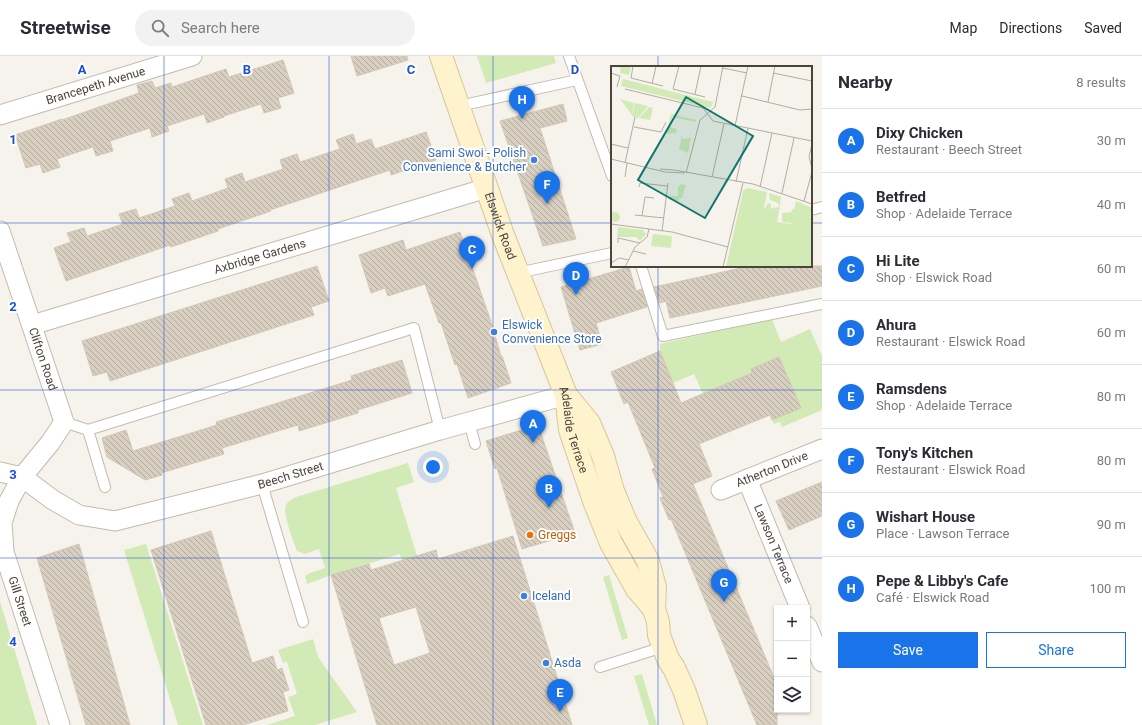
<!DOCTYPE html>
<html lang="en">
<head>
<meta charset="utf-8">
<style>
	body { margin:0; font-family:Roboto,sans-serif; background:#f2f2f3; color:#2b2b33 }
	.controls { position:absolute; right:12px; bottom:12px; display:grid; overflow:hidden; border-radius:0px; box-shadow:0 1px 3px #0004 }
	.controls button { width:36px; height:36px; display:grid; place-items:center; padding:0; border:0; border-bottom:1px solid #e1e1e2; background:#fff; color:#2b2b33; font:20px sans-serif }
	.you { position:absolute; left:433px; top:411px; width:14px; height:14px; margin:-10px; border:3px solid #fff; border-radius:50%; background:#1a73e8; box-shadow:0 0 0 6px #1a73e833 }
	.badge { display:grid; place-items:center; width:26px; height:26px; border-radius:50%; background:#1a73e8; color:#fff; font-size:13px; font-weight:700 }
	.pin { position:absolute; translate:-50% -33px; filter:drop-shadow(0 1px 2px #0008) }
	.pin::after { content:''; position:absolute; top:21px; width:14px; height:12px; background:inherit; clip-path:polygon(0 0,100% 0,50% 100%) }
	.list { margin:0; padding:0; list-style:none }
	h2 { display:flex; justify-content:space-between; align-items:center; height:52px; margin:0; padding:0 16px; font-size:17px }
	h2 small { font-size:13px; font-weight:400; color:#7c7c81 }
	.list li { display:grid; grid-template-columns:26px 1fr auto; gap:12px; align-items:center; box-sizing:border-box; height:64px; padding:0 16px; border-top:1px solid #e1e1e2 }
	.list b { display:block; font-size:15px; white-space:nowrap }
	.list p { margin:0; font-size:13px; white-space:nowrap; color:#7c7c81 }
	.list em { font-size:13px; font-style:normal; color:#7c7c81 }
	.actions { display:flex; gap:8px; padding:12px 16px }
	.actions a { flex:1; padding:9px 0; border:1px solid #1a73e8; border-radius:0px; text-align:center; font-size:14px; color:#1a73e8 }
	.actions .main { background:#1a73e8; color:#fff }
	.icon { flex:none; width:22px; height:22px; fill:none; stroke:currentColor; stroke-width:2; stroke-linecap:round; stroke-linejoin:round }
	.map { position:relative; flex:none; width:822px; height:669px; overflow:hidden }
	header { display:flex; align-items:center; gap:24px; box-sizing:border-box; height:56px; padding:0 20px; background:#fff; border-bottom:1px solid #e1e1e2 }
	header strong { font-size:19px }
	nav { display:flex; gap:22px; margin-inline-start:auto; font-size:14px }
	.search { width:280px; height:36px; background:#f2f2f3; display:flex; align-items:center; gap:10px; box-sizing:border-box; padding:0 14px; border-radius:22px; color:#7c7c81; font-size:15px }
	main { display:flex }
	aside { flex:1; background:#fff }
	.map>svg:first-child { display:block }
	.green { fill:#d2eab5 }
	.building { fill:url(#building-back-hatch); stroke:#d3c7b4; fill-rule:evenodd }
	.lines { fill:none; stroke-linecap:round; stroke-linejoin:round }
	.lane-casing { stroke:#c2bbae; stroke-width:12 }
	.street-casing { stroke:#c2bbae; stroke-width:21 }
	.secondary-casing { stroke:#d6c79b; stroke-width:24 }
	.lane { stroke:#fff; stroke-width:10 }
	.street { stroke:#fff; stroke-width:19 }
	.secondary { stroke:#fff3cd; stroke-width:22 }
	.grid { fill:none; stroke:#1d4ed8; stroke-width:1; stroke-opacity:0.55 }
	.shop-dot { fill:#3f7fe0; stroke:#fff; stroke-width:1.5 }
	.food-dot { fill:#e8710a; stroke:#fff; stroke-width:1.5 }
	.labels { text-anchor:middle; stroke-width:4; stroke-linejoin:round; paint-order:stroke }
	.street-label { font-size:12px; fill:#4b4439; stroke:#fff }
	.shop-label { font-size:12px; fill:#366cbe; stroke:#fff; text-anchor:start }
	.food-label { font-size:12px; fill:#c56008; stroke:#fff; text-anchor:start }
	.inset-road { fill:none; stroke:#b2ada4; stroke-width:1 }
	.view { fill:#0f766e; fill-opacity:0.15; stroke:#0f766e; stroke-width:2 }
	.inset-edge { fill:none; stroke:#4b4439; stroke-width:2 }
	.grid-label { font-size:13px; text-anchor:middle; font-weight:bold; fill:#1d4ed8; stroke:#fff; stroke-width:4; stroke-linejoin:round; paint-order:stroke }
</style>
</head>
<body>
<header>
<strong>Streetwise</strong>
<div class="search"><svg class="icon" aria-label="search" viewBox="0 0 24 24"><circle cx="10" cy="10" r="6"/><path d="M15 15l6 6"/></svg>Search here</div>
<nav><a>Map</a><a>Directions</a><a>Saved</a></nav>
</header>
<main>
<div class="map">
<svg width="822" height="669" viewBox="0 0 822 669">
	<defs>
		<pattern id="building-back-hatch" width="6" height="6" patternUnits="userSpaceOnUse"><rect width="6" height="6" fill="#d8cfc1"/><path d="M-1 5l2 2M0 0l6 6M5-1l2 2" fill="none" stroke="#b1aa9e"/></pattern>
	</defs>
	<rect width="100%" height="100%" fill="#f6f3ec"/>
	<!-- green -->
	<path class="green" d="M 477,0 L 554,0 L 556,7 L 486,27 Z
		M 772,263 L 781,286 L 810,273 L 822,300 L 822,354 L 782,371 L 780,366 L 774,368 L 772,364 L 800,351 L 779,301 L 751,313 L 752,317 L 703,338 L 694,318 L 673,327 L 660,295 L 660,288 Z
		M 408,407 L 414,426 L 396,432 L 417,500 L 402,505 L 400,498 L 331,519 L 307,528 L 305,520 L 310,517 L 325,512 L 319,493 L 305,498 L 297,495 C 294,486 282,457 286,449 C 288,445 293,443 296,441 Z
		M 146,488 L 203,669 L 178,669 L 124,494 Z
		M 609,519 L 628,582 L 622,584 L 603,521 Z
		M 0,545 L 37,669 L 0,669 Z
		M 313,583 L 318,601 L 357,656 L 315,669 L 267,669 L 295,660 L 288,641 L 297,638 L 287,606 L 283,607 L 278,594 Z
		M 642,618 L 657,669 L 649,669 L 634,620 Z"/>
	<!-- building -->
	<path class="building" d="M 351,0 L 407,0 L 408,4 L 357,20 Z
		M 283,4 L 294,37 L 278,42 L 281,52 L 264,57 L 261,48 L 224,60 L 224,61 L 207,67 L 204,58 L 167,70 L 169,75 L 152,81 L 150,72 L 110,85 L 113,95 L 96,100 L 93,91 L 57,103 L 60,111 L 43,117 L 40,108 L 26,112 L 15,79 L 62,63 L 62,64 L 139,37 L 137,29 L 152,25 L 155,32 L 171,27 L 172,31 L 226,13 L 229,21 Z
		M 563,48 L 567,65 L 540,72 L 576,183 L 543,190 L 500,65 Z
		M 426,76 L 436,104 L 391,119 L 390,114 L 270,154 L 271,155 L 218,173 L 218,175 L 171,191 L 170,189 L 66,225 L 54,192 L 71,186 L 67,177 L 84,172 L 87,180 L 123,168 L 119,158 L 136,153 L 139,162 L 175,150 L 172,143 L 189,137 L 192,145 L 228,132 L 225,123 L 242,117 L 245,126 L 283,113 L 280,104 L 297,98 L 300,106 L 340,93 L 336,84 L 353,78 L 356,88 L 371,83 L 375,93 Z
		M 460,176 L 490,263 L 501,300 L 502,300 L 511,327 L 468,342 L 457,308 L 455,309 L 441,267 L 439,267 L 425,228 L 388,240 L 385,232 L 371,237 L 359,199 L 403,184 L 406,194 Z
		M 317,210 L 329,245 L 311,251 L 314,259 L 110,325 L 107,316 L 93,320 L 82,285 Z
		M 750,210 L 822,210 L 822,230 L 670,262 L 666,245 L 660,247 L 654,231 Z
		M 629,211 L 636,235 L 642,233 L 647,251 L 596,267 L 602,288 L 580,294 L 561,231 Z
		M 660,295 L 681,347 L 752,317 L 751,313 L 779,301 L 801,352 L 772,364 L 770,359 L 699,388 L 712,420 L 693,428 L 777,629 L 777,669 L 757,669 L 671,463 L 669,464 L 660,442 L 663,441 L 652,413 L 655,412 L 628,346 L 624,348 L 611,316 Z
		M 402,304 L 412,337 L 358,354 L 358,357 L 299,375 L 298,369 L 222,392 L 224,398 L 161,417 L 162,419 L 145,424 L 107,401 L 102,382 L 126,374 L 133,395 L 217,369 L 216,366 L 352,324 L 351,320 Z
		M 538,369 L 575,477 L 522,493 L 497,412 L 495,413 L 486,385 Z
		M 822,426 L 822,460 L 789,474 L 776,445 Z
		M 211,475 L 252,607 L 273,600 L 277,614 L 282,612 L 289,634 L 283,636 L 288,655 L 243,669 L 206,669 L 151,494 Z
		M 513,480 L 572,669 L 377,669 L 331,519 L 369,508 L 371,514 L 436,494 L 438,503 ZM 416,551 L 430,597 L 394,609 L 379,562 Z
		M 79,488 L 130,669 L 86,669 L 37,502 Z"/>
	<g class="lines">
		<defs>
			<path id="lane" d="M 569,0 L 612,120
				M 459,50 L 577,24
				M 811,154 L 822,151
				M 641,210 L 663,280 L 822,248
				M 517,217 L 612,197
				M 64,366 L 88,374 L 414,272 L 440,374
				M 469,366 L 475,388
				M 88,374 L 105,431
				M 262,428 L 303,566
				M 600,611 L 663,591"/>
			<g id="street">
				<path id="s1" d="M 0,59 L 192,0"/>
				<path id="s2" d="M 0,175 L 64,366 L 50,387 L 22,421 L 9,445 L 2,467 L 4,496 L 60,669"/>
				<path id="s3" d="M 32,269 L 487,132"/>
				<path id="s4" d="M 0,416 L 22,421 L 53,444 L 79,459 L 115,465 L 262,428 L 440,374 L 566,339"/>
				<path id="s5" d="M 747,423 L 800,552"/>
				<path id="s6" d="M 721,434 L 822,393"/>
				<path d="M 807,570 L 822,606"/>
			</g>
			<g id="secondary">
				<path id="s7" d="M 441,0 L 503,179 L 566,339 L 570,374 L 594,445 L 611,487 L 637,533 L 654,553"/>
				<path d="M 566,339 L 589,367 L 603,400 L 613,435 L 626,466 L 648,505 L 655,531 L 654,553 L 658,566 L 659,579 L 668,603 L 674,612 L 684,634 L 696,669"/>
			</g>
		</defs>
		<!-- lane casing -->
		<use href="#lane" class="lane-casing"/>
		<!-- street casing -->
		<use href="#street" class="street-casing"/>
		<!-- secondary casing -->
		<use href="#secondary" class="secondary-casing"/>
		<!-- lane -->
		<use href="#lane" class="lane"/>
		<!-- street -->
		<use href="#street" class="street"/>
		<!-- secondary -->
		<use href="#secondary" class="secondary"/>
	</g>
	<!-- grid -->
	<path class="grid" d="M 164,0 L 164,669M 329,0 L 329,669M 493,0 L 493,669M 658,0 L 658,11M 0,167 L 612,167M 811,167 L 822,167M 658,210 L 658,669M 0,334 L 822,334M 0,502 L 822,502"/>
	<!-- markers -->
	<g class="shop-dot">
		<circle cx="534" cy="104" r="4"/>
		<circle cx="494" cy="276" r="4"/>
		<circle cx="524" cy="540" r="4"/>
		<circle cx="546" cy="607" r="4"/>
	</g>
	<circle class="food-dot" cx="530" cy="479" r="4"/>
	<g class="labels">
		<!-- street labels -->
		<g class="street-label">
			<text dy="4" stroke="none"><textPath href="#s1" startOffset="100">Brancepeth Avenue</textPath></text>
			<text dy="4" stroke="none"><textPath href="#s7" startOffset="180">Elswick Road</textPath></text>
			<text dy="4" stroke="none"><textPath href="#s3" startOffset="238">Axbridge Gardens</textPath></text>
			<text dy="4" stroke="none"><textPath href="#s2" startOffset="135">Clifton Road</textPath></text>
			<text dy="4" stroke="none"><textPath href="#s7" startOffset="397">Adelaide Terrace</textPath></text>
			<text dy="4" stroke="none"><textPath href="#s6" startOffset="55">Atherton Drive</textPath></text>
			<text dy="4" stroke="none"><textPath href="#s4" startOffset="309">Beech Street</textPath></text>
			<text dy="4" stroke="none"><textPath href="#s5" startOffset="70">Lawson Terrace</textPath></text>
			<text dy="4" stroke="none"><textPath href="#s2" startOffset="402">Gill Street</textPath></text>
		</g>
		<!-- shop labels -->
		<g class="shop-label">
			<text x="526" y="101" text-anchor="end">Sami Swoi - Polish<tspan x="526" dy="14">Convenience &amp; Butcher</tspan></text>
			<text x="502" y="273">Elswick<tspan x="502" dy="14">Convenience Store</tspan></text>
			<text x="532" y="544">Iceland</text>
			<text x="554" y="611">Asda</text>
		</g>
		<!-- food labels -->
		<g class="food-label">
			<text x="538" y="483">Greggs</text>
		</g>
	</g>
	<!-- overview -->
	<g transform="translate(611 10)">
		<rect width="201" height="201" fill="#f6f3ec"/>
		<path d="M 1,0 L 20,0 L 18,9 L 9,7 L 10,2 ZM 12,13 L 102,36 L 100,42 L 10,20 ZM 9,33 L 23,37 L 21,49 ZM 24,37 L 37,40 L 27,52 L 21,50 ZM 38,41 L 42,42 L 39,54 L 28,52 ZM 60,48 L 85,54 L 85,56 L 61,51 L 59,61 L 66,63 L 65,67 L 55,68 ZM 71,70 L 72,73 L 80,72 L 77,87 L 68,83 ZM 70,118 L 75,119 L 71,132 L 68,132 L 68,135 L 58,134 L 60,126 L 60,130 L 67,130 L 67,121 ZM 158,127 L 170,131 L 168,145 L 154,142 L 157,137 L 160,138 L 160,142 L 168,141 L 167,137 L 159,134 ZM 181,143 L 183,143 L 181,157 L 171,156 L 171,147 L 180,146 ZM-1 151a5 5 0 1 1 10 0a5 5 0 1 1-10 0ZM 7,161 L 32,164 L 35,168 L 29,175 L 25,171 L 6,171 ZM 42,168 L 61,170 L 60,182 L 40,180 Z" fill="#d2eab5"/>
		<path d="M 136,122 L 156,126 L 153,142 L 168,145 L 166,156 L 180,158 L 185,135 L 201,142 L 201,201 L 115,201 L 132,125 Z" fill="#d2eab5"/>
		<path class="inset-road" d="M 22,0 L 20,12 L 52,20M 68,0 L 62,23 L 94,31M 112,2 L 136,7M 0,7 L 9,10 L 6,21M 162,7 L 201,15M 41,18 L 45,0M 14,23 L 92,42 L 102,55 L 201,75M 84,28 L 90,0M 131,30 L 189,44 L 201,43M 157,36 L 164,0M 124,60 L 137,0M 23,61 L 50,66 L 55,56M 0,78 L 17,82M 201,78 L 198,91 L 201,102M 0,93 L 54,106 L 74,107M 14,97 L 24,51M 49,103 L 63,104 L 142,118 L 201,138M 75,107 L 89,54 L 104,41 L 112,0M 14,111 L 16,97M 101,111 L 113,58M 125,116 L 137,62M 28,121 L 29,117 L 56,120M 149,121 L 161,67M 171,127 L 183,72M 193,135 L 201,106M 24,149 L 53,152M 31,150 L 34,131 L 43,132M 0,158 L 61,166 L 117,181M 51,165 L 57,117M 7,177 L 7,172 L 29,177M 22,185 L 35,188M 0,197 L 8,192 L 18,194M 14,201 L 24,181 L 36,171 L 38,163M 112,201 L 132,117"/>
		<path class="view" d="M 75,31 L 142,70 L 94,152 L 27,114 Z"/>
		<rect width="201" height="201" class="inset-edge"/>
	</g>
	<g class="grid-label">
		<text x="82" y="18">A</text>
		<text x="247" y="18">B</text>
		<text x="411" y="18">C</text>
		<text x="575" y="18">D</text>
		<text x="13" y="88">1</text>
		<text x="13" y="255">2</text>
		<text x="13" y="423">3</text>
		<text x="13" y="590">4</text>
	</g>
</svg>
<div class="controls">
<button>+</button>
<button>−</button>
<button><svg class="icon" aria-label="layers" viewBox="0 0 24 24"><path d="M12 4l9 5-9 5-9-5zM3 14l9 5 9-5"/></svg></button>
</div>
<div class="you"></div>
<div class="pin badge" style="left:533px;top:387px">A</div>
<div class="pin badge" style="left:549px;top:452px">B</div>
<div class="pin badge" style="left:472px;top:213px">C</div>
<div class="pin badge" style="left:576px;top:239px">D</div>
<div class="pin badge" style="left:560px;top:656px">E</div>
<div class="pin badge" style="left:547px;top:148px">F</div>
<div class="pin badge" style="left:724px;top:546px">G</div>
<div class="pin badge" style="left:522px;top:63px">H</div>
</div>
<aside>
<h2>Nearby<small>8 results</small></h2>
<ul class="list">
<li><span class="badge">A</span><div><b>Dixy Chicken</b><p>Restaurant · Beech Street</p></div><em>30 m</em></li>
<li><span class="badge">B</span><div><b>Betfred</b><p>Shop · Adelaide Terrace</p></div><em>40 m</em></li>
<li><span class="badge">C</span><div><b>Hi Lite</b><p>Shop · Elswick Road</p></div><em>60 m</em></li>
<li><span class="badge">D</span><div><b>Ahura</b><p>Restaurant · Elswick Road</p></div><em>60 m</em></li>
<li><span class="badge">E</span><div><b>Ramsdens</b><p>Shop · Adelaide Terrace</p></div><em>80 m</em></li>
<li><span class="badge">F</span><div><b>Tony's Kitchen</b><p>Restaurant · Elswick Road</p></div><em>80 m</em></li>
<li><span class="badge">G</span><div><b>Wishart House</b><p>Place · Lawson Terrace</p></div><em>90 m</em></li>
<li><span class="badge">H</span><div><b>Pepe &amp; Libby's Cafe</b><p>Café · Elswick Road</p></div><em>100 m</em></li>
</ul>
<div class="actions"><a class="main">Save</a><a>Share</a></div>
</aside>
</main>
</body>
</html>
